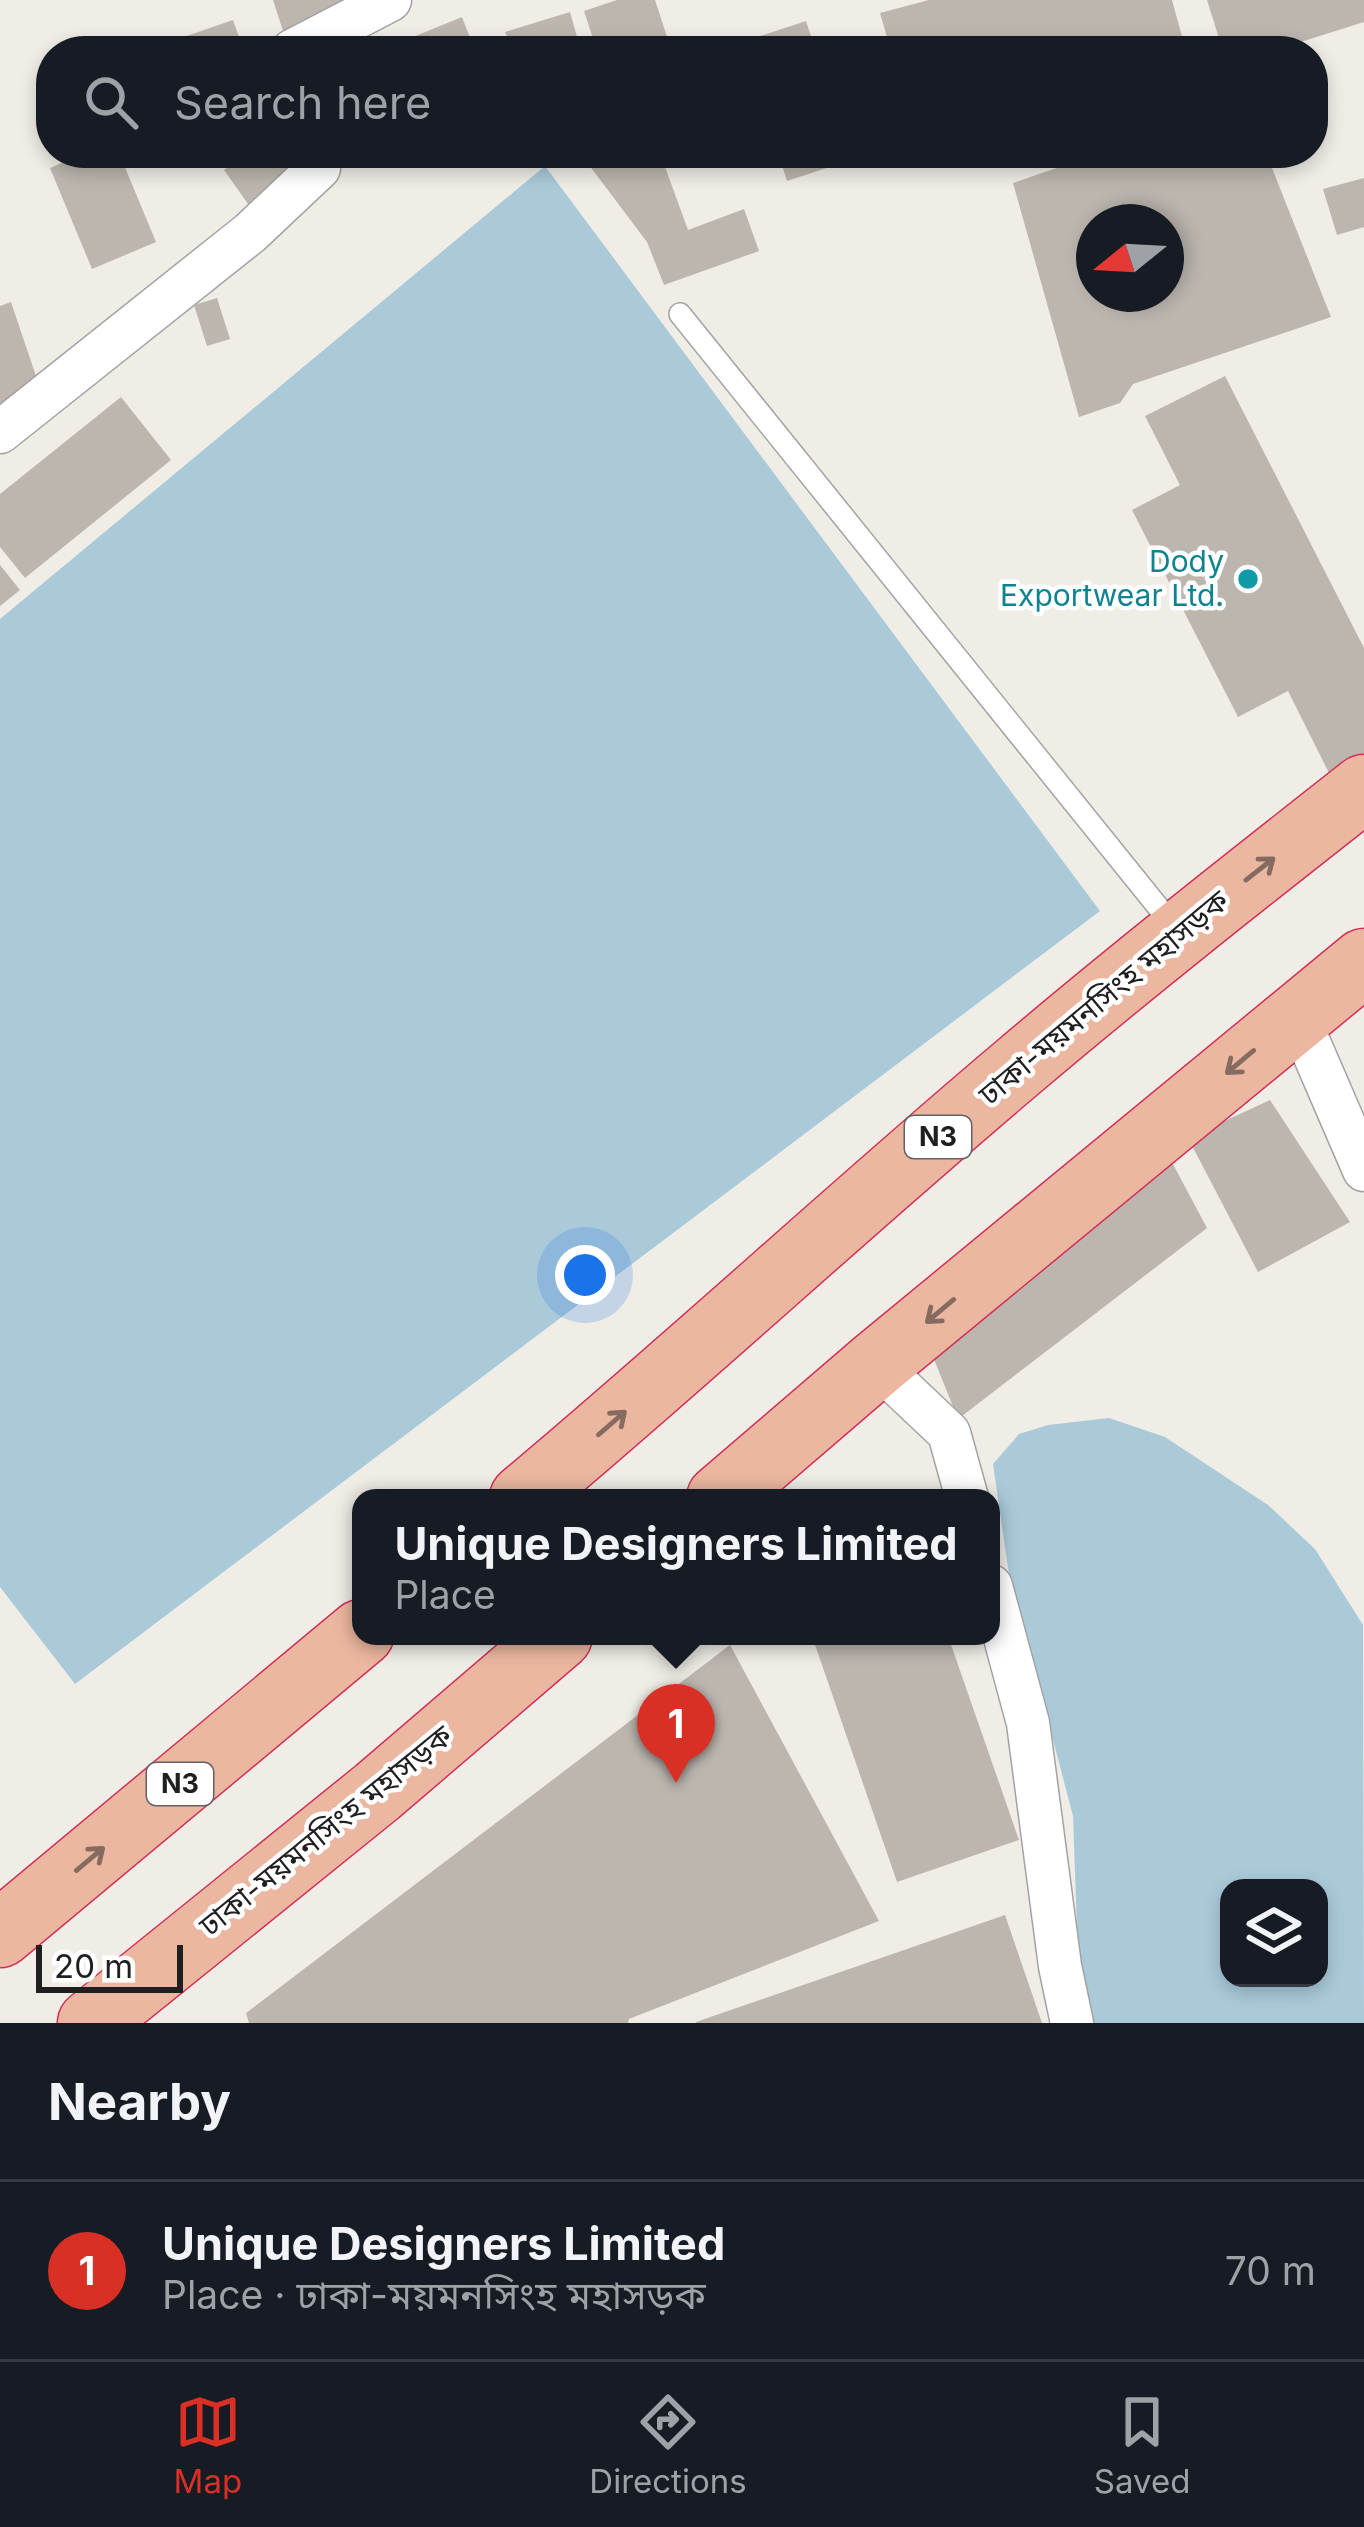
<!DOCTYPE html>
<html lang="en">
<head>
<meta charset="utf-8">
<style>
	body { margin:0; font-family:Inter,"Noto Sans Bengali",sans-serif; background:#20242c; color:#f1f3f6 }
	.controls { position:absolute; right:36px; bottom:36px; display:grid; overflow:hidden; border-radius:24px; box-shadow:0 6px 18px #0003 }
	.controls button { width:108px; height:108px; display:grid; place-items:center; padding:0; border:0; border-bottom:3px solid #363941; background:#171b24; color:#f1f3f6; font:60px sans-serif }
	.compass { position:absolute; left:1076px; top:204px; width:108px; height:108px; border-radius:50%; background:#171b24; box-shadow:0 6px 18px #0003; rotate:252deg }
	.scale { position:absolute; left:36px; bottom:30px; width:147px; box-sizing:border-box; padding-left:12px; border:6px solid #1f1f1f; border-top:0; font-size:33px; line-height:42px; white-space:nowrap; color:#1f1f1f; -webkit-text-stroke:9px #fff; paint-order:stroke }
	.you { position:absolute; left:585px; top:1275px; width:42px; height:42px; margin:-30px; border:9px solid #fff; border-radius:50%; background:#1a73e8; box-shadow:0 0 0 18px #1a73e833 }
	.badge { display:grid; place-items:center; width:78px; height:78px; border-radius:50%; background:#d93025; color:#fff; font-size:39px; font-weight:700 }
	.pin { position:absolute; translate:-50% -99px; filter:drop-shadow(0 3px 6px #0008) }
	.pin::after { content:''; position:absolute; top:63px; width:42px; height:36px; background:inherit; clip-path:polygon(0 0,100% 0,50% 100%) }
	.popup { position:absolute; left:352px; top:1489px; width:648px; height:156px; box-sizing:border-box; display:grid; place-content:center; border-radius:24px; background:#171b24; filter:drop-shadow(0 3px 9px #0005); font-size:39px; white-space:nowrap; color:#9ea1a6 }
	.popup b { font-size:45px; color:#f1f3f6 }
	.popup::after { content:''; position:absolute; left:50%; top:100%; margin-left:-24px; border:24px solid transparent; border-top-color:#171b24 }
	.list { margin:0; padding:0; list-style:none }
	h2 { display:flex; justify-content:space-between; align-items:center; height:156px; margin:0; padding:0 48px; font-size:51px }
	h2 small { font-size:39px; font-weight:400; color:#9ea1a6 }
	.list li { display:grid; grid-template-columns:78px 1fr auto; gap:36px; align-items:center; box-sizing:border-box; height:180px; padding:0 48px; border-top:3px solid #363941 }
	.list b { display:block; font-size:45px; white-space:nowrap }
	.list p { margin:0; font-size:39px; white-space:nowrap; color:#9ea1a6 }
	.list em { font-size:39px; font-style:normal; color:#9ea1a6 }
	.icon { flex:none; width:66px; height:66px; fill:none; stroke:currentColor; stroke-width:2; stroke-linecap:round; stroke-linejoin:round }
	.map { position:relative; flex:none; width:1364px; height:2023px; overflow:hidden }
	.search { position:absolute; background:#171b24; box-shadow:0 6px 18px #0003; left:36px; right:36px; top:36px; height:132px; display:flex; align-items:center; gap:30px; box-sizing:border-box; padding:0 42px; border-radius:48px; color:#9ea1a6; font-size:45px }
	.sheet { height:336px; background:#171b24 }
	nav { display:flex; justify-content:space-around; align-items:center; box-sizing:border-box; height:168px; border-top:3px solid #363941; background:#171b24; font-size:33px; color:#9ea1a6 }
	nav a { display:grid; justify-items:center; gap:6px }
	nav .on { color:#d93025 }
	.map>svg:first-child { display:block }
	.water { fill:#aacada; fill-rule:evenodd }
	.building { fill:#bcb6af; fill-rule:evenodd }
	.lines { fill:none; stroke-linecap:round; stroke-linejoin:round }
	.service-casing { stroke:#a3a3a3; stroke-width:24 }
	.minor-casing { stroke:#a3a3a3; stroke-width:45 }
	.trunk-casing { stroke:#cf3259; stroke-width:69 }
	.service { stroke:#fff; stroke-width:21 }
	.minor { stroke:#fff; stroke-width:42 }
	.trunk { stroke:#ecb7a0; stroke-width:66 }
	.oneway { stroke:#866b60 }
	.culture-dot { fill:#0f9aa8; stroke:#fff; stroke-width:4.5 }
	.labels { text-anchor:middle; stroke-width:9; stroke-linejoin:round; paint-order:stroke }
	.shield { fill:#fff; stroke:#626262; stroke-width:3 }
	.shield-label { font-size:27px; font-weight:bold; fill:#1f1f1f }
	.culture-label { font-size:30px; fill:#0d838f; stroke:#fff; text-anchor:end }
	.street-label { font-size:30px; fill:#1f1f1f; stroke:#fff }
</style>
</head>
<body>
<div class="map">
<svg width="1364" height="2023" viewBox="0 0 1364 2023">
	<rect width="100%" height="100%" fill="#efede6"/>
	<!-- water -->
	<path class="water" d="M 545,166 L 1100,911 L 75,1684 L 0,1587 L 0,619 Z
		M 1109,1418 L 1165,1437 L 1268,1505 L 1315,1549 L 1363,1625 L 1364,2023 L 1089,2023 L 1079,1985 L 1073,1816 L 1008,1568 L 993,1464 L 1019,1434 L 1048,1425 ZM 1229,1888 L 1319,1888 L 1319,1978 L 1229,1978 Z"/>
	<!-- building -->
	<path class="building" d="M 273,0 L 348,0 L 351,8 L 283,31 Z
		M 617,0 L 655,0 L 671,49 L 597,51 L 584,11 Z
		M 929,0 L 1172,0 L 1186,51 L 891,51 L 880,13 Z
		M 1207,0 L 1364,0 L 1364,22 L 1272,51 L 1223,51 Z
		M 570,12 L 581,51 L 513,51 L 505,32 Z
		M 462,17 L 475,51 L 379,51 Z
		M 233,20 L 244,51 L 146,51 L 146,50 Z
		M 806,21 L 816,51 L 745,51 L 742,42 Z
		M 85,153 L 119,153 L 156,242 L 92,269 L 50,168 Z
		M 248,153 L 300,153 L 311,168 L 253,211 L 224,170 Z
		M 580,153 L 660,153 L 688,230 L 744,209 L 759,251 L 664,285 L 647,242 Z
		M 778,153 L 849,153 L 851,160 L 787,181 Z
		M 1100,153 L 1266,153 L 1331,317 L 1133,384 L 1120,403 L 1079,417 L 1013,183 ZM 1094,222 L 1166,222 L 1166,294 L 1094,294 Z
		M 1364,178 L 1364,227 L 1337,235 L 1323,189 Z
		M 217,298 L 230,339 L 207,346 L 194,305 Z
		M 11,302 L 41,391 L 0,405 L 0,306 Z
		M 1225,376 L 1364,648 L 1364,758 L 1330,775 L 1288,691 L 1238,717 L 1132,510 L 1180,485 L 1145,416 Z
		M 121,397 L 171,460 L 25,578 L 0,547 L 0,494 Z
		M 0,565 L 20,590 L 0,606 Z
		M 1270,1100 L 1350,1222 L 1258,1272 L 1188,1138 Z
		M 1166,1151 L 1207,1228 L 958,1419 L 925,1337 Z
		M 812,1636 L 948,1636 L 1019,1840 L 897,1882 Z
		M 730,1645 L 879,1921 L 629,2019 L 628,2023 L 249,2023 L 246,2013 Z
		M 1005,1915 L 1042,2023 L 696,2023 L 696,2022 Z"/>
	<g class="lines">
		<defs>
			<path id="service" d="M 680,314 L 1175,928"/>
			<path id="minor" d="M 292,51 L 390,0
				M 0,432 L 250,233 L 319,168 L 313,153
				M 1297,1015 L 1364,1170
				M 876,1364 L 949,1433 L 967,1498
				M 991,1586 L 1028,1723 L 1060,1966 L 1072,2023"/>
			<path id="trunk" d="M 523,1498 C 690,1358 850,1209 1017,1068 C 1130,972 1247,880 1364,788
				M 720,1498 L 876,1364 L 1364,962
				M 0,1934 L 361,1633
				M 91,2023 L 377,1792 L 559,1636"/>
		</defs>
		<!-- service casing -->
		<use href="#service" class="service-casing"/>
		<!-- minor casing -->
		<use href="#minor" class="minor-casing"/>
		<!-- trunk casing -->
		<use href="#trunk" class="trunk-casing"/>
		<!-- service -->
		<use href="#service" class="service"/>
		<!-- minor -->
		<use href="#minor" class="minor"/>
		<!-- trunk -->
		<use href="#trunk" class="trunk"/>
	</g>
	<!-- one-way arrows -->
	<defs><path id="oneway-shaft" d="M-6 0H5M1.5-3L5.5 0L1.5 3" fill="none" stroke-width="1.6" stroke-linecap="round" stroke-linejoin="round" transform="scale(3)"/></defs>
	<g class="oneway">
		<use href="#oneway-shaft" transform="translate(1260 869) rotate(-38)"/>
		<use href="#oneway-shaft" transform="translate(1240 1062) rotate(140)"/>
		<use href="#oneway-shaft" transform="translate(940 1311) rotate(140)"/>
		<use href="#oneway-shaft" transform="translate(612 1423) rotate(-41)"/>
		<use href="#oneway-shaft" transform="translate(90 1859) rotate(-40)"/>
	</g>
	<!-- markers -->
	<circle class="culture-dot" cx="1248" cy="579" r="12"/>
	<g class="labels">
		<!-- shield labels -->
		<g class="shield">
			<rect x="905" y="1116" width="66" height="42" rx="9"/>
			<rect x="147" y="1763" width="66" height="42" rx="9"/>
		</g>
		<g class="shield-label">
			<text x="938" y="1146">N3</text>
			<text x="180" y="1793">N3</text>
		</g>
		<!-- culture labels -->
		<g class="culture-label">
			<text x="1224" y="572">Dody<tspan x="1224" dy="34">Exportwear Ltd.</tspan></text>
		</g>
		<!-- street labels -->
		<g class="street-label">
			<text transform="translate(1104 998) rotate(-40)" y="10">ঢাকা-ময়মনসিংহ মহাসড়ক</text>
			<text transform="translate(326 1831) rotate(-39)" y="10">ঢাকা-ময়মনসিংহ মহাসড়ক</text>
		</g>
	</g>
</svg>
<div class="controls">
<button><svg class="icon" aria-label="layers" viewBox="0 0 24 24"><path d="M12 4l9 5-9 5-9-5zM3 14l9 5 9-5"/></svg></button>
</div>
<svg class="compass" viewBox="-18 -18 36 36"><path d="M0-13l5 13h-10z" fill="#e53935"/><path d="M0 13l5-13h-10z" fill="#9ea1a6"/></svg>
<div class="scale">20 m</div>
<div class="you"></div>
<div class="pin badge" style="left:676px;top:1783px">1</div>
<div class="popup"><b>Unique Designers Limited</b>Place</div>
<div class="search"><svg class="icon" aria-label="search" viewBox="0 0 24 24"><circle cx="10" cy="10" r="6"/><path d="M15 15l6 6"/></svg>Search here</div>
</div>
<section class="sheet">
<h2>Nearby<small></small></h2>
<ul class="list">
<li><span class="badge">1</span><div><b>Unique Designers Limited</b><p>Place · ঢাকা-ময়মনসিংহ মহাসড়ক</p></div><em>70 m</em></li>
</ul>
</section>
<nav>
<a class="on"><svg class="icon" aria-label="map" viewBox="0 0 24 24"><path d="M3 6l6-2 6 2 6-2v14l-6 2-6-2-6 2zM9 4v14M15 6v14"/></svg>Map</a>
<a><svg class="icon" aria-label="directions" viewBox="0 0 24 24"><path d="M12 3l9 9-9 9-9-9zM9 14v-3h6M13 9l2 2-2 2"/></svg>Directions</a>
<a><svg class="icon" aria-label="saved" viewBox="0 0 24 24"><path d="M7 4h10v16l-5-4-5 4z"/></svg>Saved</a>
</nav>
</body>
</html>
